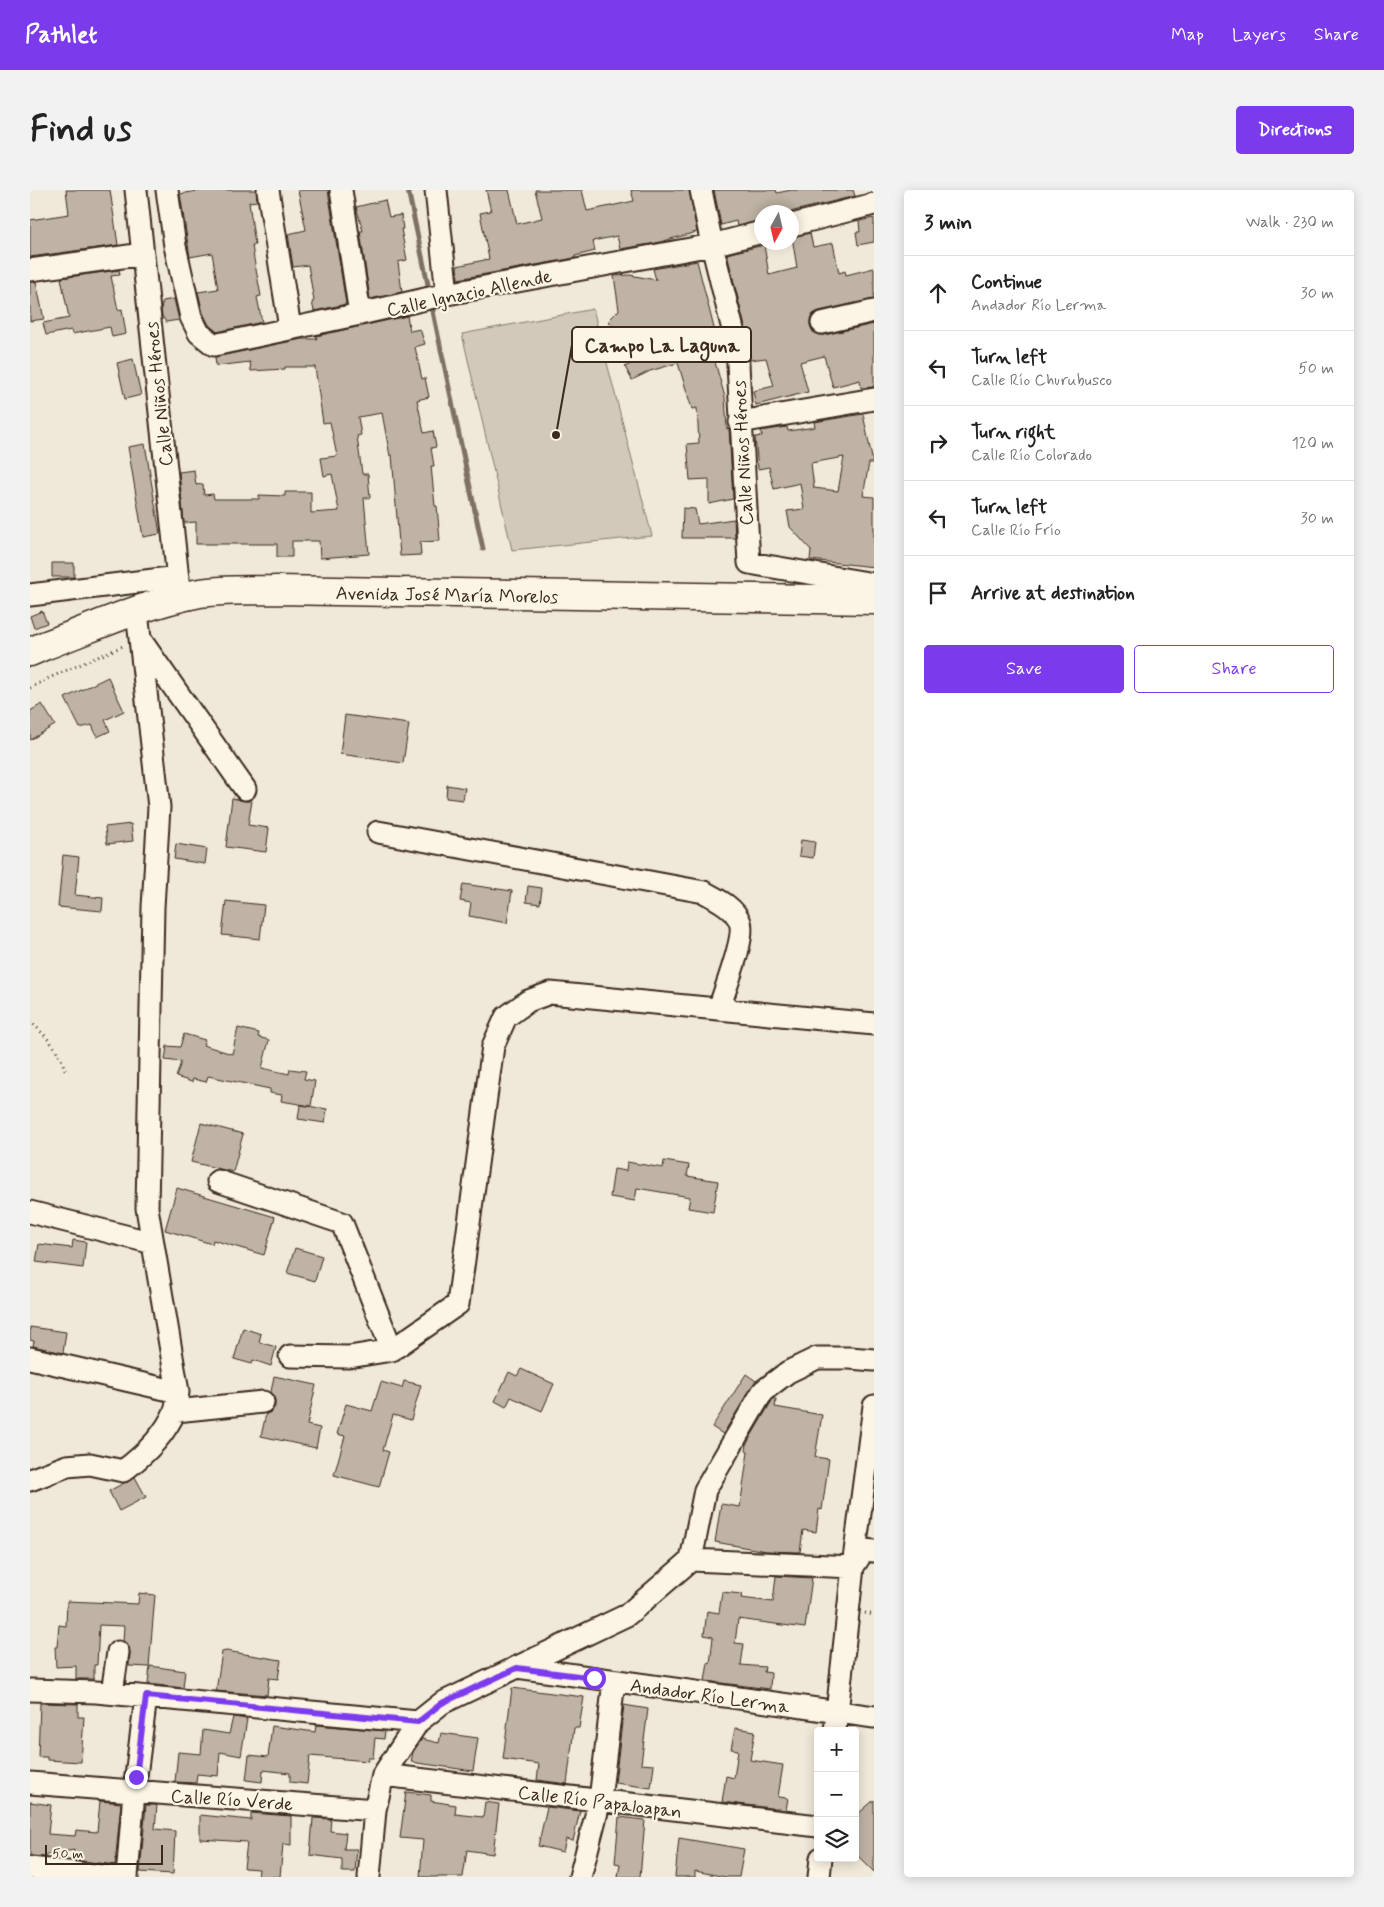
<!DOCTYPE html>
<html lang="en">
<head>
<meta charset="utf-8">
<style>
	body { margin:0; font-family:Mynerve,sans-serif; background:#f2f2f2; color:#222 }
	.controls { position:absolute; right:15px; bottom:15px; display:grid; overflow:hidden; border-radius:5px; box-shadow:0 2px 12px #0003 }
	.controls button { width:45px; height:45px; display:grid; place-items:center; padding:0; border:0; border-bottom:1px solid #e0e0e0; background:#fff; color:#222; font:25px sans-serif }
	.compass { position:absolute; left:724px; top:15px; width:45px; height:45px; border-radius:50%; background:#fff; box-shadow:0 2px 12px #0003; rotate:188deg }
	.scale { position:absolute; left:15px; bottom:12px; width:118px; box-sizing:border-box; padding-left:5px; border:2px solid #3b2a1e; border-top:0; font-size:14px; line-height:18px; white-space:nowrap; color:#3b2a1e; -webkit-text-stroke:4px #fcf5e5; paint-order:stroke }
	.stop { position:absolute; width:15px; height:15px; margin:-11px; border:4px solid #7c3aed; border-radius:50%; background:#fff }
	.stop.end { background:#7c3aed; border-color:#fff; box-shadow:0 1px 5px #0008 }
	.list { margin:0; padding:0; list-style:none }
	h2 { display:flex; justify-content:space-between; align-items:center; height:65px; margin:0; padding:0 20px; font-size:21px }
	h2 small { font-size:16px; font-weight:400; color:#767676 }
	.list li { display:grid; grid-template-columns:32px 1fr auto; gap:15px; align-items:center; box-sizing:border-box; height:75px; padding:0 20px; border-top:1px solid #e0e0e0 }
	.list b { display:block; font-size:19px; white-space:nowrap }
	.list p { margin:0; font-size:16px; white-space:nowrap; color:#767676 }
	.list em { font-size:16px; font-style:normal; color:#767676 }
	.actions { display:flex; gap:10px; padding:15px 20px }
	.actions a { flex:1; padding:11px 0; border:1px solid #7c3aed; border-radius:5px; text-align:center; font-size:18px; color:#7c3aed }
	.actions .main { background:#7c3aed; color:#fff }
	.icon { flex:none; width:28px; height:28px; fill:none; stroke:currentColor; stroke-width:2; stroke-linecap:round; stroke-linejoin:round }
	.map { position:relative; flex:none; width:844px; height:1687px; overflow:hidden; border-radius:5px }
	header { display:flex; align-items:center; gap:30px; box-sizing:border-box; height:70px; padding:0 25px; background:#7c3aed; color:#fff }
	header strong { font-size:24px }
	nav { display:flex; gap:28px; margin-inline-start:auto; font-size:18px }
	.intro { display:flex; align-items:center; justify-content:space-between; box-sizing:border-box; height:120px; padding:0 30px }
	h1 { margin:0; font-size:35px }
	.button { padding:12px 22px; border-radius:5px; background:#7c3aed; color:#fff; font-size:18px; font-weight:700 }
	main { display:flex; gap:30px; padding:0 30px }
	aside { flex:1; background:#fff; border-radius:5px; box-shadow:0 2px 12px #0003 }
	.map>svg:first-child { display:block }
	.green { fill:#d2c9ba; stroke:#867a6c }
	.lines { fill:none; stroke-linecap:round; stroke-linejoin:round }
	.stream { stroke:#7e7163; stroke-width:5 }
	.building { fill:#beb3a4; stroke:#3b2a1e; fill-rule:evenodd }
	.minor-casing { stroke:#3b2a1e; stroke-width:25 }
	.major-casing { stroke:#3b2a1e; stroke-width:31 }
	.path { stroke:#3b2a1e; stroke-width:3; stroke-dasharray:1 4; stroke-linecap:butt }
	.minor { stroke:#fcf5e5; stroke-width:21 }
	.major { stroke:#fcf5e5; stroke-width:28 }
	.route { stroke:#7c3aed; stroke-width:6 }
	.labels { text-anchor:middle; stroke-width:4.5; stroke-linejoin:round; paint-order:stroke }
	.street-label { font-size:19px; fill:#3b2a1e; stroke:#fcf5e5 }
	.leader { fill:none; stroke:#3b2a1e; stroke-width:2 }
	.callout-dot { fill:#3b2a1e; stroke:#fcf5e5; stroke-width:2 }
	.callout { fill:#fcf5e5; stroke:#3b2a1e; stroke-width:2 }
	.callout-label { font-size:20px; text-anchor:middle; font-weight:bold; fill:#3b2a1e }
</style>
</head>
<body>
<header>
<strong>Pathlet</strong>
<nav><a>Map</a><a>Layers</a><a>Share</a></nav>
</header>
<div class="intro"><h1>Find us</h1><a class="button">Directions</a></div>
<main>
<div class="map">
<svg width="844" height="1687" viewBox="0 0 844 1687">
	<rect width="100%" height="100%" fill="#f0e9d9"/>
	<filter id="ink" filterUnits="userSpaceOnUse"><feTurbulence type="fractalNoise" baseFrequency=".02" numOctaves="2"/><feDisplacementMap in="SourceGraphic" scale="10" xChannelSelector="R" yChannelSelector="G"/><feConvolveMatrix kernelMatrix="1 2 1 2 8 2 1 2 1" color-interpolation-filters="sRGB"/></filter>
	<g filter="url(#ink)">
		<!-- green -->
		<path class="green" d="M 563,119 L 622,346 L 482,360 L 432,144 Z"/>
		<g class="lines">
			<!-- stream -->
			<path class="stream" d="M 378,0 L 400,104
				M 401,112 L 453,359"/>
		</g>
		<!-- building -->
		<path class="building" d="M 36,0 L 80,0 L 88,55 L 0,67 L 0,30 L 39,24 Z
			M 173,0 L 226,0 L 227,11 L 219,12 L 225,55 L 222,55 L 224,69 L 231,106 L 227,107 L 232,132 L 187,142 L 179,135 L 173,123 L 168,102 L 188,99 L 182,63 L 160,67 L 150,4 Z
			M 268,0 L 298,0 L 316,114 L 284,121 L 282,112 L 284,111 L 278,75 L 263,77 L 258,44 L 276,40 Z
			M 456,0 L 479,0 L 487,34 L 512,28 L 505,0 L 552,0 L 557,21 L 604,11 L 601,0 L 659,0 L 667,42 L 626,53 L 590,59 L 587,46 L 563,51 L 565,61 L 545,66 L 545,68 L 428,89 L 427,76 L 459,69 L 450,23 L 461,21 Z
			M 684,0 L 746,0 L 747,3 L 761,0 L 823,0 L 825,6 L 760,22 L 732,22 L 732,30 L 707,36 L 706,31 L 691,35 Z
			M 355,10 L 359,27 L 371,25 L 373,39 L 371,39 L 377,70 L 368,72 L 372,102 L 340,109 L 330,41 L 333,41 L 326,17 Z
			M 844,28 L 844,52 L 828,55 L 826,42 L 830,42 L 829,31 Z
			M 780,43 L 783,57 L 803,53 L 809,83 L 815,81 L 816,85 L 844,78 L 844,109 L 789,121 L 783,124 L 780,129 L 780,135 L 783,142 L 789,145 L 794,145 L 844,134 L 844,197 L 831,198 L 830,190 L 803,197 L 794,166 L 770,172 L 778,202 L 726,215 L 723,201 L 744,196 L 736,168 L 720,170 L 719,153 L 697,64 L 734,55 L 739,85 L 767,78 L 762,47 Z
			M 667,71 L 686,146 L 683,147 L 687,164 L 683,165 L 695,207 L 697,239 L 699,238 L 703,309 L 679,314 L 679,289 L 660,290 L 657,254 L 669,253 L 667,218 L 662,219 L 648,173 L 620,181 L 602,190 L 595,177 L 619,164 L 607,139 L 595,146 L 578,131 L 589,120 L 584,86 L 600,85 L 626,90 L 623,79 Z
			M 89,80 L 90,85 L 81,86 L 88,120 L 92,119 L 96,144 L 82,147 L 80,137 L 42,144 L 41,140 L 16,145 L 13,133 L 39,128 L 31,88 Z
			M 0,92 L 6,92 L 14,129 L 0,131 Z
			M 144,109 L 149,130 L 136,132 L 132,126 L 131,118 L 133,111 Z
			M 377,126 L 380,141 L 390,139 L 395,154 L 385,157 L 392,189 L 395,188 L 399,207 L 387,210 L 394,243 L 403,241 L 406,257 L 401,258 L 404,276 L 401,276 L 405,316 L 407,316 L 410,351 L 390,352 L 391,365 L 370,366 L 362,265 L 360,266 L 352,223 L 328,227 L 331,245 L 327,246 L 332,284 L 338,284 L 340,308 L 334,308 L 339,364 L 290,368 L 289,351 L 262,351 L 262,367 L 247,367 L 247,354 L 166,354 L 166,332 L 154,333 L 149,282 L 164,280 L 166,295 L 173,294 L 174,305 L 183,304 L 184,309 L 229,309 L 229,305 L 255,306 L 255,302 L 281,302 L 281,323 L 309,321 L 302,284 L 294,286 L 291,268 L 307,266 L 300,232 L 293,233 L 285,177 L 255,177 L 255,179 L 221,181 L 220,172 L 186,176 L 185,167 L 272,149 L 287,149 L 286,146 Z
			M 103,169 L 111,205 L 95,209 L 87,173 Z
			M 833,224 L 843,273 L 839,273 L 833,306 L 844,307 L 844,377 L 780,370 L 781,360 L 760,337 L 757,321 L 774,319 L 770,293 L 744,299 L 739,277 L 728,279 L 725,247 L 732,246 L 731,241 L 757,237 L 758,241 L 785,237 L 784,232 ZM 814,267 L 808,301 L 784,298 L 781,273 Z
			M 115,254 L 130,344 L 113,347 L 98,257 Z
			M 653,318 L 665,319 L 668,334 L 704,329 L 705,348 L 652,348 Z
			M 22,373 L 44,373 L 44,387 L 22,387 Z
			M 12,421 L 17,433 L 4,438 L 0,426 Z
			M 78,487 L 94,521 L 75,530 L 80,541 L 67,547 L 62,535 L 50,538 L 35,508 Z
			M 12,514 L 25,535 L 0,550 L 0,521 Z
			M 315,525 L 379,534 L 373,573 L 310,564 Z
			M 417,595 L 435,598 L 433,610 L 416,608 Z
			M 202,608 L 216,611 L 222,611 L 218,635 L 239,638 L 236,662 L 196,657 Z
			M 101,634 L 103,651 L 77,654 L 75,637 Z
			M 771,650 L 785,652 L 783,668 L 769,666 Z
			M 146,654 L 177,659 L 175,674 L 144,669 Z
			M 33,665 L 49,667 L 45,705 L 73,708 L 72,721 L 28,717 Z
			M 433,694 L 482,701 L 477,733 L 439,726 L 441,713 L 430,711 Z
			M 498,696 L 512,698 L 510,714 L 496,712 Z
			M 196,711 L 234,715 L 230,749 L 192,745 Z
			M 208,838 L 229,843 L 228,847 L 239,850 L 232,878 L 259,884 L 260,879 L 276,881 L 274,889 L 285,891 L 281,916 L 251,911 L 252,905 L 240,903 L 240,899 L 178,886 L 176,892 L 163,889 L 162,892 L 146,887 L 151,872 L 135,870 L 137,856 L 150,857 L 154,844 L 175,850 L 173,855 L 202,864 Z
			M 270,915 L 297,919 L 295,933 L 268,929 Z
			M 171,933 L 213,944 L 203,982 L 161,972 Z
			M 634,971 L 659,975 L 657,986 L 688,991 L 683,1022 L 658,1018 L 660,1007 L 607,998 L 605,1011 L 580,1007 L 584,979 L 596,981 L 597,972 L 633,978 Z
			M 147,998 L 245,1027 L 234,1065 L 183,1050 L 182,1054 L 135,1040 Z
			M 43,1050 L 56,1052 L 53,1078 L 6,1072 L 9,1054 L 42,1058 Z
			M 265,1058 L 292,1066 L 285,1091 L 257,1083 Z
			M 0,1137 L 36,1142 L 33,1163 L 3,1156 L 4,1151 L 0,1150 Z
			M 213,1138 L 231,1144 L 229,1152 L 246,1157 L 241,1176 L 223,1170 L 222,1174 L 204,1169 Z
			M 491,1179 L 524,1194 L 512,1221 L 481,1207 L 476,1217 L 465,1211 L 479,1182 L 487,1186 Z
			M 716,1184 L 726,1191 L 693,1244 L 682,1237 Z
			M 244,1186 L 286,1195 L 277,1235 L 290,1238 L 286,1258 L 231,1246 L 236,1224 L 241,1222 L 245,1217 L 245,1210 L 241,1202 Z
			M 374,1191 L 391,1195 L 381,1230 L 363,1225 L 353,1260 L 359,1262 L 349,1297 L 304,1285 L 315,1246 L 307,1244 L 316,1214 L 342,1221 L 351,1192 L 372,1198 Z
			M 743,1209 L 746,1209 L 745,1217 L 792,1225 L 785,1267 L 799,1269 L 792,1320 L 789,1319 L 786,1342 L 773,1340 L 770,1362 L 736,1361 L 685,1352 L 691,1314 L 710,1317 L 718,1262 L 716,1261 L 717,1253 Z
			M 105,1287 L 116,1307 L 89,1321 L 79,1301 Z
			M 746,1386 L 782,1388 L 775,1438 L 708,1429 L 705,1453 L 714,1454 L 711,1475 L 735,1477 L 734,1482 L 741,1483 L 740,1499 L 675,1491 L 678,1473 L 680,1474 L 683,1447 L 674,1445 L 677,1421 L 689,1423 L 692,1402 L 712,1404 L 711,1408 L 743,1412 Z
			M 109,1403 L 125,1405 L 119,1477 L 99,1476 L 100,1463 L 99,1457 L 93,1451 L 94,1436 L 69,1435 L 67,1475 L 64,1475 L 64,1489 L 46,1489 L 46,1476 L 26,1477 L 25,1457 L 27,1457 L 29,1435 L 36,1436 L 37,1411 L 108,1414 Z
			M 196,1461 L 251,1470 L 248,1489 L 239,1488 L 237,1505 L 186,1501 L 192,1462 Z
			M 120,1476 L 155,1481 L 153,1498 L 118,1494 Z
			M 482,1498 L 554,1507 L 549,1538 L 544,1538 L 537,1594 L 507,1590 L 509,1574 L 473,1569 Z
			M 10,1513 L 48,1514 L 48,1527 L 54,1527 L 51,1572 L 17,1570 L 17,1567 L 8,1567 Z
			M 594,1515 L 618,1519 L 611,1574 L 624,1575 L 621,1598 L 585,1593 Z
			M 203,1527 L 217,1529 L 211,1566 L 190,1562 L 188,1586 L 167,1584 L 166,1593 L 145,1592 L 148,1562 L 171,1564 L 173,1540 L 199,1544 Z
			M 286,1535 L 355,1541 L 354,1549 L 345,1548 L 343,1568 L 338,1568 L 338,1571 L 280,1566 L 277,1594 L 260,1592 L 260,1583 L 233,1580 L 232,1592 L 216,1590 L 219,1565 L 238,1567 L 242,1536 L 285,1542 Z
			M 705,1538 L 725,1541 L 720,1570 L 753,1575 L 748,1607 L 758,1608 L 756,1620 L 692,1612 L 696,1586 L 704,1588 L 708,1560 L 701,1559 Z
			M 411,1543 L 448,1548 L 443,1581 L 381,1572 L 383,1562 L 392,1549 L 409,1553 Z
			M 376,1602 L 401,1605 L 401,1611 L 426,1615 L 425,1624 L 453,1627 L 455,1612 L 469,1614 L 463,1664 L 437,1660 L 433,1687 L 390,1687 L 393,1650 L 370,1648 Z
			M 844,1610 L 844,1682 L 828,1666 L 825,1661 L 825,1629 L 829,1623 Z
			M 70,1611 L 91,1613 L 85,1675 L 43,1670 L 44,1660 L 16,1665 L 16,1667 L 0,1666 L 0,1612 L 21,1615 L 18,1644 L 45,1646 L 46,1640 L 67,1642 Z
			M 116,1615 L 127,1615 L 125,1639 L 145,1641 L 143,1684 L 110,1682 Z
			M 517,1617 L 550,1621 L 543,1651 L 536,1649 L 533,1662 L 508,1656 Z
			M 221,1623 L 261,1626 L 261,1655 L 253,1654 L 250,1687 L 228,1687 L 229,1679 L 214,1678 L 217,1652 L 170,1649 L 170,1625 L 221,1630 Z
			M 589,1627 L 615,1630 L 610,1687 L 588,1687 L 590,1674 L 585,1673 Z
			M 283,1628 L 301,1629 L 300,1641 L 316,1643 L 314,1659 L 327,1659 L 325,1682 L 312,1682 L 312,1669 L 280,1665 Z
			M 649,1648 L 714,1659 L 709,1687 L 696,1687 L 665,1681 L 665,1687 L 645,1687 Z"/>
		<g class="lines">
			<defs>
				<path id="minor" d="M 106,0 L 150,408
					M 137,0 L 145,56 L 161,127 L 169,143 L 184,155 L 330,124 L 417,104 L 682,55 L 732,42
					M 238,0 L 260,138
					M 311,0 L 330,124
					M 406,0 L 417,104
					M 671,0 L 682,55 L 707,156 L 719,373 L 844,394
					M 762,35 L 844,14
					M 0,80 L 113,64
					M 792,133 L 844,121
					M 710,232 L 844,209
					M 0,405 L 148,387
					M 112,452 L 215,599
					M 348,642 L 674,702 C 687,709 704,717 710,732 C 716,748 694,801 689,819
					M 188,991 L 312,1033 L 362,1160
					M 0,1022 L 123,1053
					M 260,1166 L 319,1167 L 362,1160 L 428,1114 L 463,856 L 476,827 L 498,811 L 520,803 L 844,834
					M 0,1168 L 148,1202
					M 146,1221 L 233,1212
					M 0,1290 L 37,1276 L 60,1274 L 93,1281 C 113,1266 135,1245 145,1221 C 147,1216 147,1208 148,1202 L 117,1018 L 123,717 L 129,617 L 107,422
					M 661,1370 L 823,1377 L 834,1360 L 844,1361
					M 487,1477 L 844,1527
					M 0,1500 L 66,1502 L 388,1532
					M 82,1503 L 88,1462
					M 805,1541 L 823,1377 L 844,1216
					M 353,1585 L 788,1636
					M 0,1593 L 345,1620
					M 0,1678 L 83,1687
					M 97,1687 L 104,1602 L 116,1507
					M 339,1687 L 345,1620 L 353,1585 L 388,1532 L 412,1513 L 597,1425 L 661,1370 L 675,1300 L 733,1201 L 758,1182 L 787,1168 L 820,1168 L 844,1170
					M 550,1687 L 570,1610 L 584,1491
					M 789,1687 L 791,1668"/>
				<path id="major" d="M 0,462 L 16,455 C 65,437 114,414 165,404 C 191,399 220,401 246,400 L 844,410"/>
			</defs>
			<!-- minor casing -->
			<use href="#minor" class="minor-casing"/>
			<!-- major casing -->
			<use href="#major" class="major-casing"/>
			<!-- path -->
			<path class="path" d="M 0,498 L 19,488 L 93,456
				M 0,831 C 16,846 30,860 36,883
				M 835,1423 L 844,1425"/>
			<!-- minor -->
			<use href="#minor" class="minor"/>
			<!-- major -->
			<use href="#major" class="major"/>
		</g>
	</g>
	<g class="lines" filter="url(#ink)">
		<!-- route -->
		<path class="route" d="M 106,1587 L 116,1506 L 388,1532 L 412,1513 L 487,1478 L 564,1488"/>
	</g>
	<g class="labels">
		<!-- street labels -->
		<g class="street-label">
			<text transform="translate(439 102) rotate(-12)" y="7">Calle Ignacio Allende</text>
			<text transform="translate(128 204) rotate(-96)" y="7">Calle Niños Héroes</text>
			<text transform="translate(712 263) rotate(-93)" y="7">Calle Niños Héroes</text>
			<text transform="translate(417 404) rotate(1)" y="7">Avenida José María Morelos</text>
			<text transform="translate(680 1505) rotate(8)" y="7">Andador Río Lerma</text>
			<text transform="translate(202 1609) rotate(4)" y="7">Calle Río Verde</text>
			<text transform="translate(570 1611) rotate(7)" y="7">Calle Río Papaloapan</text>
		</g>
	</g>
	<!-- callouts -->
	<path class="leader" d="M526 245L542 155"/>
	<circle class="callout-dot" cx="526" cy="245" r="5"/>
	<rect class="callout" x="542" y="137" width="179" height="35" rx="5"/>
	<g class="callout-label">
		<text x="632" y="162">Campo La Laguna</text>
	</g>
</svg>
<div class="controls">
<button>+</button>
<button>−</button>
<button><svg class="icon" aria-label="layers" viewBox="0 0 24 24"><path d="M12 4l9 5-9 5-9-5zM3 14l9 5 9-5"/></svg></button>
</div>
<svg class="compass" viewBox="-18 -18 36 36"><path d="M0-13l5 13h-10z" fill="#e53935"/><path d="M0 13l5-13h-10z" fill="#767676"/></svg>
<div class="scale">50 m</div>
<div class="stop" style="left:564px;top:1488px"></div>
<div class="stop end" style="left:106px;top:1587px"></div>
</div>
<aside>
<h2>3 min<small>Walk · 230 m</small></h2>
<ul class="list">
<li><svg class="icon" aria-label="ahead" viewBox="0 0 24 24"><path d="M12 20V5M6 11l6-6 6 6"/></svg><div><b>Continue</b><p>Andador Río Lerma</p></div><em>30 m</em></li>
<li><svg class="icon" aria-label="left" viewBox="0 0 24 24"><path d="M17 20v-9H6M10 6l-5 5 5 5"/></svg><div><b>Turn left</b><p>Calle Río Churubusco</p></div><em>50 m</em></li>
<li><svg class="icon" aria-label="right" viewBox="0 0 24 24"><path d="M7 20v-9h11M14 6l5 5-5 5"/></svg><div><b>Turn right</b><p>Calle Río Colorado</p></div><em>120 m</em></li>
<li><svg class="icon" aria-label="left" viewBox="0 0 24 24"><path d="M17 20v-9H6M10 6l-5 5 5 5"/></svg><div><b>Turn left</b><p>Calle Río Frío</p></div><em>30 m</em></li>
<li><svg class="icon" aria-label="arrive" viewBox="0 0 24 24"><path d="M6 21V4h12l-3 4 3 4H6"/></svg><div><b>Arrive at destination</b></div></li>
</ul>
<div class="actions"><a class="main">Save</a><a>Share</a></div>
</aside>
</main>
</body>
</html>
